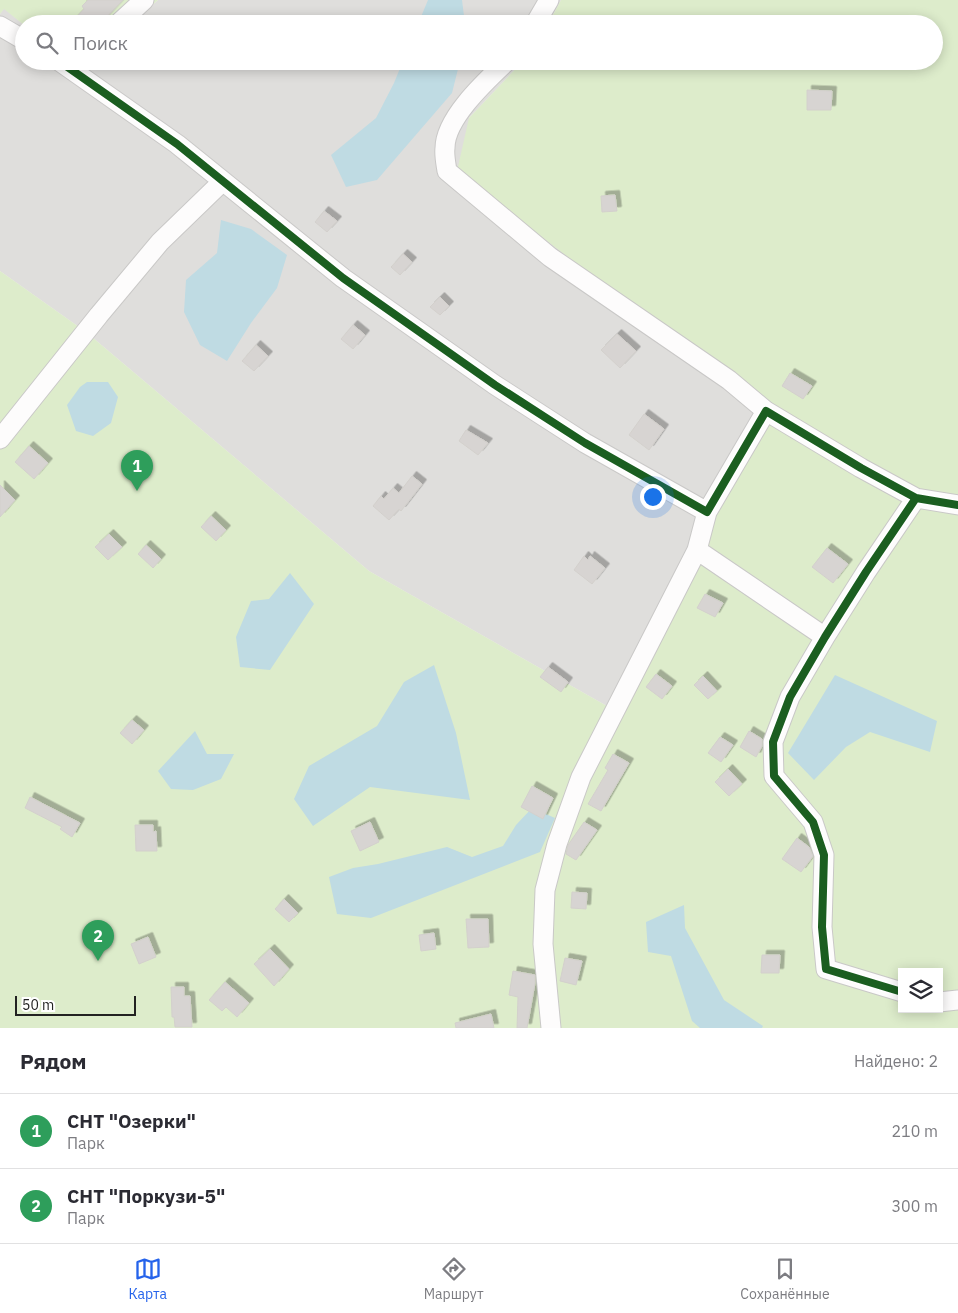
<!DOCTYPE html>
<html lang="ru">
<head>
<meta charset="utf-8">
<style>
	body { margin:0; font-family:"IBM Plex Sans",sans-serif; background:#f2f2f3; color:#2b2b33 }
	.controls { position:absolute; right:15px; bottom:15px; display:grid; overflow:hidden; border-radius:0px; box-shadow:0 2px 12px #0003 }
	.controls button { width:45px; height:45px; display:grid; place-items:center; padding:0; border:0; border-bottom:1px solid #e1e1e2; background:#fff; color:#2b2b33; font:25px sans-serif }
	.scale { position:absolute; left:15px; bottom:12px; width:121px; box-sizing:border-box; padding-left:5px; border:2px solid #222; border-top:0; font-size:14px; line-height:18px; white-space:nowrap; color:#222; -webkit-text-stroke:4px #fff; paint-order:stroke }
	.you { position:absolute; left:652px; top:496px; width:18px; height:18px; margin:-12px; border:4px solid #fff; border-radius:50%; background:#1a73e8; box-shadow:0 0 0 8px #1a73e833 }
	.badge { display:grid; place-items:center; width:32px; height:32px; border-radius:50%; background:#2563eb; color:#fff; font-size:16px; font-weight:700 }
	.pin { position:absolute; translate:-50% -41px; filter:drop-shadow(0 1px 2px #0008) }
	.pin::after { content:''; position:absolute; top:26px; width:18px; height:15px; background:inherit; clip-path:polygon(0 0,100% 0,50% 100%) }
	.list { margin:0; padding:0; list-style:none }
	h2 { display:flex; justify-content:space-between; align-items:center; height:65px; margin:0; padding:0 20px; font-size:21px }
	h2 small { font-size:16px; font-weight:400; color:#7c7c81 }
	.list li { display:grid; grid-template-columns:32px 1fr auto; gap:15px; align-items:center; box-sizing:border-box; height:75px; padding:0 20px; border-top:1px solid #e1e1e2 }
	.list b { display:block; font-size:19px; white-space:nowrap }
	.list p { margin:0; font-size:16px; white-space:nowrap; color:#7c7c81 }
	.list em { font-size:16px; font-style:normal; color:#7c7c81 }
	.icon { flex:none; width:28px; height:28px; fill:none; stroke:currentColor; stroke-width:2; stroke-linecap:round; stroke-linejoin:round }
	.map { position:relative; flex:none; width:958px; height:1028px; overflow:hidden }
	.search { position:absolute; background:#fff; box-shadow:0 2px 12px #0003; left:15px; right:15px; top:15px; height:55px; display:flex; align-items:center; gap:12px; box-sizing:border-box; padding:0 18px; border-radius:28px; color:#7c7c81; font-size:19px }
	.sheet { height:215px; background:#fff }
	nav { display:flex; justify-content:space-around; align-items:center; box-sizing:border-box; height:70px; border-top:1px solid #e1e1e2; background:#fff; font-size:14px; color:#7c7c81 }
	nav a { display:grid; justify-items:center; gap:2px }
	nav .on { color:#2563eb }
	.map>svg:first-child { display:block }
	.residential { fill:#dfdedc }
	.grass { fill:#ddeccb; fill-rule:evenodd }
	.water { fill:#bfdbe3 }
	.building { fill:#d7d4d2; stroke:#d3d0cc; filter:url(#shadow) }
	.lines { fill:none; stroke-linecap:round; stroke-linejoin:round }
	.street-casing { stroke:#c9c8c7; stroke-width:21 }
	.street { stroke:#fdfcfc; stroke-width:19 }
	.cycleway-casing { stroke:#fff; stroke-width:11 }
	.cycleway { stroke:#1b5e20; stroke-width:8 }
</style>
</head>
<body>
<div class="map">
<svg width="958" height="1028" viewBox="0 0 958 1028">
	<defs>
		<filter id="shadow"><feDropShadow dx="4.5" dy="-4.5" stdDeviation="0" flood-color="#0004"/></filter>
	</defs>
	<rect width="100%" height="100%" fill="#f0eeeb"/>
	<!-- residential -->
	<path class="residential" d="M 158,0 L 561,0 L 548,24 L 131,24 Z
		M 4,8 L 24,25 L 24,61 L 66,61 L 78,71 L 89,61 L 523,61 L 469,118 L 766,411 L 621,714 L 369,571 L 86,332 L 0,271 L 0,14 Z"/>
	<!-- grass -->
	<path class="grass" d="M 0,0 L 158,0 L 131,24 L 24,24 L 24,25 L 4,9 L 0,14 Z
		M 561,0 L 958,0 L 958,1028 L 0,1028 L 0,271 L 86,332 L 369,571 L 621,714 L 766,411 L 457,171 L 469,118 L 523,61 L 934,61 L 934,24 L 548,24 ZM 902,972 L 939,972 L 939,1009 L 902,1009 Z"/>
	<!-- water -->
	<path class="water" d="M 428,0 L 462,0 L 465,24 L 418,24 Z
		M 403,61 L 460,61 L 452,93 L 377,180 L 346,187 L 331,155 L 376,118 L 394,83 Z
		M 221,220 L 251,229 L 287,255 L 277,288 L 251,323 L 227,361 L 200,345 L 184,312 L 186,280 L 217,253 Z
		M 87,382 L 108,382 L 118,397 L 111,423 L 93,436 L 76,431 L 67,405 L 80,387 Z
		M 290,573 L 314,604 L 270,670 L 240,667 L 236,637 L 251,601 L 269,599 Z
		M 434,665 L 456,733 L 470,800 L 370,787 L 313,826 L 294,799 L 309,766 L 377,726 L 404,682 Z
		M 835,675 L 937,721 L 930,752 L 870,732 L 846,747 L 814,780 L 788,753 Z
		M 195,731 L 207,754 L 234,754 L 221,779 L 193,790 L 171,789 L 158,771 Z
		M 532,808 L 555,818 L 540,852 L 371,918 L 337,914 L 329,877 L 353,868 L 378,864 L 447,847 L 472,857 L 503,846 L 516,825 Z
		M 684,905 L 685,928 L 724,1000 L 763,1026 L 762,1028 L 700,1028 L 692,1021 L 671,956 L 648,952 L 646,922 Z"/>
	<!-- building -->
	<path class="building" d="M 88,0 L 123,0 L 100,24 L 70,24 L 84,9 L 82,6 Z
		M 807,90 L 832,91 L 831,110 L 807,110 Z
		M 615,195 L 617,211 L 602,212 L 601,196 Z
		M 324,211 L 337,221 L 327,232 L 315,222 Z
		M 403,254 L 412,262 L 400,275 L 391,267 Z
		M 440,297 L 449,306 L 440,315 L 430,307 Z
		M 353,325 L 365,335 L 353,349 L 341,339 Z
		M 617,334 L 636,351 L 620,368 L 601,350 Z
		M 256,345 L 268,356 L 254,371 L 242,361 Z
		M 790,373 L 812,386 L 803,399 L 782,386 Z
		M 644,414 L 664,429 L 649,450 L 629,435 Z
		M 466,430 L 488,443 L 478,455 L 459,441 Z
		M 29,446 L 48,463 L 34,479 L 15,462 Z
		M 412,476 L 422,484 L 401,511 L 399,509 L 389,520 L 373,506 L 381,496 L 384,499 L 393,488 L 399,493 Z
		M 0,485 L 15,500 L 0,517 Z
		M 211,516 L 226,530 L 216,541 L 201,527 Z
		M 109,534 L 122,547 L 108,560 L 95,547 Z
		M 146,545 L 161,559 L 153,568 L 138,554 Z
		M 827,548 L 848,564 L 833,583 L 812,567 Z
		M 584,556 L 588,560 L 590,556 L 605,568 L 592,584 L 574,570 Z
		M 705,594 L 723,603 L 715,617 L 697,608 Z
		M 548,667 L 568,682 L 561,692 L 540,677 Z
		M 656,674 L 672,686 L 662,699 L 646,687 Z
		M 703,676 L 717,691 L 708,699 L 694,685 Z
		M 132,720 L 144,730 L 132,744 L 120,733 Z
		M 749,731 L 762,739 L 762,746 L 756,757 L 740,747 Z
		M 720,737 L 733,745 L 721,762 L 708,753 Z
		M 613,754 L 629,763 L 601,811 L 588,804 L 608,770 L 605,768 Z
		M 728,769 L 742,784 L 729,796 L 715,782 Z
		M 532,786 L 553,798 L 543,819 L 521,807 Z
		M 30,797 L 80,823 L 72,837 L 60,829 L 62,827 L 25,808 Z
		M 370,822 L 379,842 L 360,851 L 351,831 Z
		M 584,822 L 597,830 L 576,860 L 566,854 L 568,845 Z
		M 135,825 L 153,825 L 153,832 L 156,831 L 157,851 L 136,851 Z
		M 797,838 L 809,847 L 813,856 L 801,872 L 782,859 Z
		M 572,892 L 587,893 L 586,909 L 571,908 Z
		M 284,899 L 298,913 L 289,922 L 275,909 Z
		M 466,919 L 488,919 L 489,947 L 468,948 Z
		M 434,933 L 436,949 L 421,951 L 419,935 Z
		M 148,937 L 156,957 L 139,964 L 131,944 Z
		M 270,949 L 289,969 L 274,986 L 254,964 Z
		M 762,955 L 780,955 L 779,973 L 761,973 Z
		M 565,958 L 582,961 L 576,985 L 560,981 Z
		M 513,971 L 535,975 L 535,983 L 527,1028 L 517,1028 L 518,997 L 509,995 Z
		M 225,982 L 249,1003 L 237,1017 L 226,1007 L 222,1011 L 209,1000 Z
		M 171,987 L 184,987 L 184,996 L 190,996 L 192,1027 L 175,1027 L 174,1017 L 172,1017 Z
		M 491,1014 L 494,1028 L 456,1028 L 455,1023 Z"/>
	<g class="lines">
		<defs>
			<path id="street" d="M 118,24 L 144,0
				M 535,24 L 549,0
				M 0,26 L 24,40
				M 59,61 L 177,144 L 343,278 L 495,385 L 585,443 L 707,512 L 766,411 L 861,468 L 916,498 L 958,505
				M 507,61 C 487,80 445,118 445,148 C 444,155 446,164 447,171 L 550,257 L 729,380 L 766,411
				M 0,439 L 99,315 L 160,242 L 223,181
				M 697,550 L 825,637
				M 902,992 L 826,969 L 822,927 L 824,855 L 813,822 L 774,776 L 773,742 L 790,697 L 825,637 L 866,572 L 916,498
				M 939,1002 L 958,1000
				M 551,1028 L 543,944 L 545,890 L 557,844 L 581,777 L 697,550 L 707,512"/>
		</defs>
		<!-- street casing -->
		<use href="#street" class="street-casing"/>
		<!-- street -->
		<use href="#street" class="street"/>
		<defs>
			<path id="cycleway" d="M 59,61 L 177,144 L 343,278 L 495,385 L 585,443 L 707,512 L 766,411 L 861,468 L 916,498 L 958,505
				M 902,992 L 826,969 L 822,927 L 824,855 L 813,822 L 774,776 L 773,742 L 790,697 L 825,637 L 866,572 L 916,498"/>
		</defs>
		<!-- cycleway casing -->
		<use href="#cycleway" class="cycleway-casing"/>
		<!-- cycleway -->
		<use href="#cycleway" class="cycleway"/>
	</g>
</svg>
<div class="controls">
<button><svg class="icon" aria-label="layers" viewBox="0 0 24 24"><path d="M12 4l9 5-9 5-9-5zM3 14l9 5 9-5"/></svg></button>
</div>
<div class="scale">50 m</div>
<div class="you"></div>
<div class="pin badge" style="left:137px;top:491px;background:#2e9e5b">1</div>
<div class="pin badge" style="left:98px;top:961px;background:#2e9e5b">2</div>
<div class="search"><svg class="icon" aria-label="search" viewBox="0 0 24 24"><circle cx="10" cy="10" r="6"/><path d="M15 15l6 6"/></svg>Поиск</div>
</div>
<section class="sheet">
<h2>Рядом<small>Найдено: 2</small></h2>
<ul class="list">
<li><span class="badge" style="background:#2e9e5b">1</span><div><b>СНТ &quot;Озерки&quot;</b><p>Парк</p></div><em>210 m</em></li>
<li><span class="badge" style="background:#2e9e5b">2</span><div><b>СНТ &quot;Поркузи-5&quot;</b><p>Парк</p></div><em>300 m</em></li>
</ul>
</section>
<nav>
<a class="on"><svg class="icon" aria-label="map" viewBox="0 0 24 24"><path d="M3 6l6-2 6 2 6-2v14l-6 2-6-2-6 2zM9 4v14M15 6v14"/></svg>Карта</a>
<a><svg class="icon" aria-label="directions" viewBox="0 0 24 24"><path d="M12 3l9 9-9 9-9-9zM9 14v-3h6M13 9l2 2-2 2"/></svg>Маршрут</a>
<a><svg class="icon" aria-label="saved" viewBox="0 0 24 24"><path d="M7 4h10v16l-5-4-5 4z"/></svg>Сохранённые</a>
</nav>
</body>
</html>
